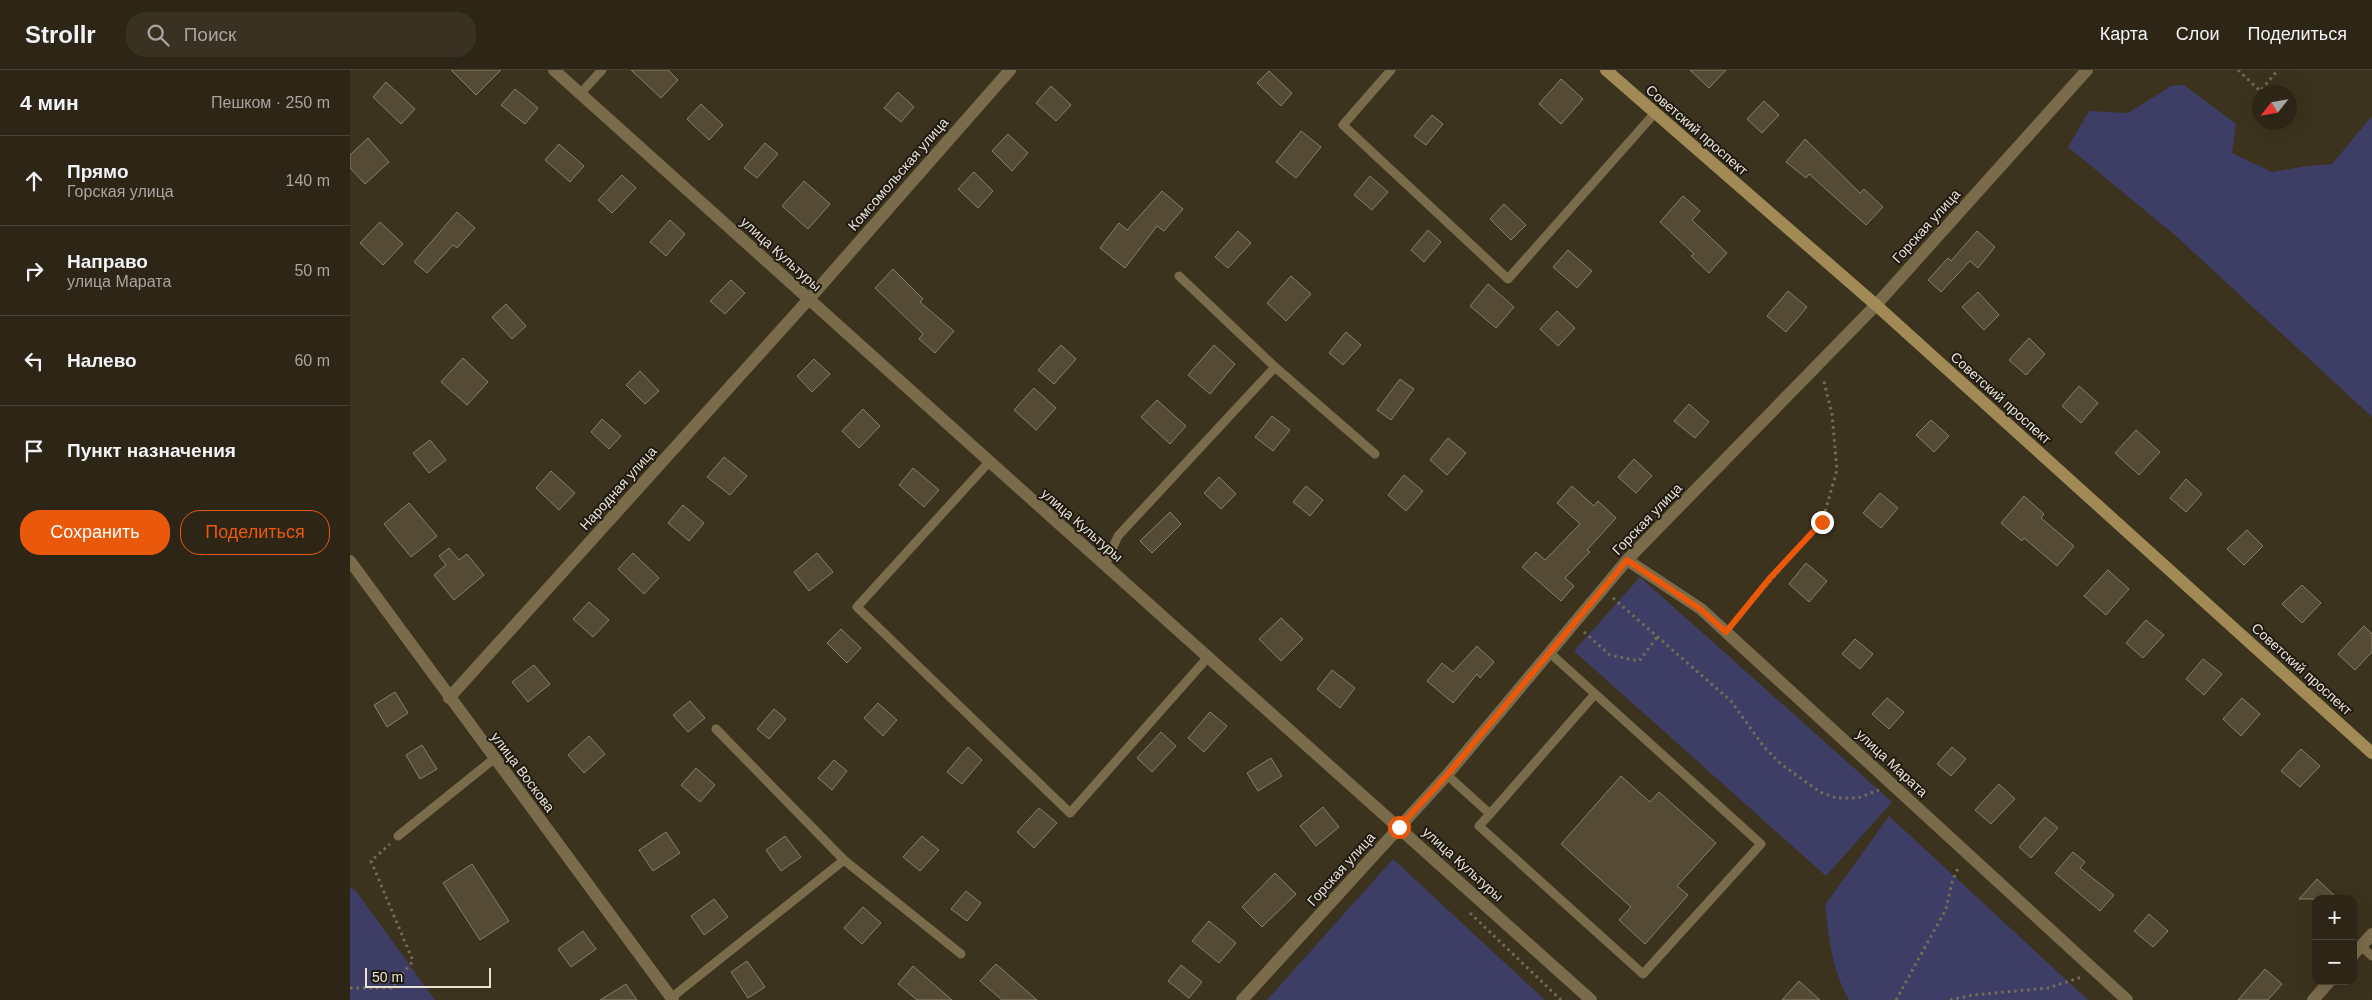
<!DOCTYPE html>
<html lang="ru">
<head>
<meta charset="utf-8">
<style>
	body { margin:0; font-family:Helvetica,sans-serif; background:#393223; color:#f1f3f6 }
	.controls { position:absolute; right:15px; bottom:15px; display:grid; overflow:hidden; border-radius:10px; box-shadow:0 5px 20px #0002 }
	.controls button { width:45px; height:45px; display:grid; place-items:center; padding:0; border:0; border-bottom:1px solid #484335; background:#2d2616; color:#f1f3f6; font:25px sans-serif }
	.compass { position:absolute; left:1902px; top:15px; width:45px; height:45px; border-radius:50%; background:#2d2616; box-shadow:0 5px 20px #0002; rotate:239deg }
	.scale { position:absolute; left:15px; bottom:12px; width:126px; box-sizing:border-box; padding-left:5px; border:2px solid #e9e3d6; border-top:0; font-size:14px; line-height:18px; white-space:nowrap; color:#e9e3d6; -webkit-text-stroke:4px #1f1b12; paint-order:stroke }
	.stop { position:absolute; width:15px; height:15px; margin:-11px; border:4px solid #ea580c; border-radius:50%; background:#fff }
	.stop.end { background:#ea580c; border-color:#fff; box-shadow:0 1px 5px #0008 }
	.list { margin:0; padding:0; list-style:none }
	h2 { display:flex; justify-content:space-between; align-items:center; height:65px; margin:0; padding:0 20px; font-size:21px }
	h2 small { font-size:16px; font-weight:400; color:#a7a5a1 }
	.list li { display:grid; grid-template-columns:32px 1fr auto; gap:15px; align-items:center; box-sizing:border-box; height:90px; padding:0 20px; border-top:1px solid #484335 }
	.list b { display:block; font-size:19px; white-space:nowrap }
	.list p { margin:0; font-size:16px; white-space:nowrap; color:#a7a5a1 }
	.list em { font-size:16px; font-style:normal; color:#a7a5a1 }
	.actions { display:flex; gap:10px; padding:15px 20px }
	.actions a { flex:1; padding:11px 0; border:1px solid #ea580c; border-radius:20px; text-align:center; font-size:18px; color:#ea580c }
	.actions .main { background:#ea580c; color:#fff }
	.icon { flex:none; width:28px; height:28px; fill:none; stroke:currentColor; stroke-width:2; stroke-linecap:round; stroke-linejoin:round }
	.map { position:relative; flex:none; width:2022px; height:930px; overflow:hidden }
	header { display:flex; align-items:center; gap:30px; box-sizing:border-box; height:70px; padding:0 25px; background:#2d2616; border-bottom:1px solid #484335 }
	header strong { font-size:24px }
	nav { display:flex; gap:28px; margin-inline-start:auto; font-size:18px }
	.search { width:350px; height:45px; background:#393223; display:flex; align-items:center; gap:12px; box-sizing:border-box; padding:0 18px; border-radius:20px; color:#a7a5a1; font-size:19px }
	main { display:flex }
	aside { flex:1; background:#2d2616 }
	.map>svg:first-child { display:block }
	.green { fill:#3e3d65 }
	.building { fill:#554b35; stroke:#897f67 }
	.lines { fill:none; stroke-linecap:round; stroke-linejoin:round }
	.path { stroke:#746c59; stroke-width:3; stroke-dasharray:2.5 4; stroke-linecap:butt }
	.lane { stroke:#7a6b4b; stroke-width:9 }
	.street { stroke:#7a6b4b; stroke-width:12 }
	.secondary { stroke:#a18a55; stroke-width:12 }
	.route { stroke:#ea580c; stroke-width:6 }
	.labels { text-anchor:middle; stroke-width:4; stroke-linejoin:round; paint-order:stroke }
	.street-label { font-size:14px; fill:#e9e3d6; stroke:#1f1b12 }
</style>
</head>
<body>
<header>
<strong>Strollr</strong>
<div class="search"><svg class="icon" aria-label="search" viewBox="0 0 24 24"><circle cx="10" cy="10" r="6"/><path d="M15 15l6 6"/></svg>Поиск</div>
<nav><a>Карта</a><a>Слои</a><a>Поделиться</a></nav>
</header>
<main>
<aside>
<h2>4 мин<small>Пешком · 250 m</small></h2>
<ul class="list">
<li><svg class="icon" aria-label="ahead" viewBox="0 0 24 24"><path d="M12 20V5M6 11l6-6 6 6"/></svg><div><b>Прямо</b><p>Горская улица</p></div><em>140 m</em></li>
<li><svg class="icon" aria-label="right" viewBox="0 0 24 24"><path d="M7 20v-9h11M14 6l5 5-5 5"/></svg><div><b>Направо</b><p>улица Марата</p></div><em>50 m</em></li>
<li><svg class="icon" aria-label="left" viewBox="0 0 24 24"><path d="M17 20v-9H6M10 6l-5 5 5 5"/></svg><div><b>Налево</b></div><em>60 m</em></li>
<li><svg class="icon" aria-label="arrive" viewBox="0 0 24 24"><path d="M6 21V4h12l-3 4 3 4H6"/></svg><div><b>Пункт назначения</b></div></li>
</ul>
<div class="actions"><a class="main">Сохранить</a><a>Поделиться</a></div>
</aside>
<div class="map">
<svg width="2022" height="930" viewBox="0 0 2022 930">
	<rect width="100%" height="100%" fill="#3c331e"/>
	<!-- green -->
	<path class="green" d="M 1834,15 L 1886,54 L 1882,83 L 1922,102 L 1957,96 L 1982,94 L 2022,46 L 2022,347 L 1826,166 L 1718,77 L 1739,41 L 1778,43 L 1821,16 Z
		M 1290,507 L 1542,732 L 1476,806 L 1224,581 Z
		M 1539,746 L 1738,930 L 1499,930 C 1482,900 1479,869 1475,835 Z
		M 1043,789 L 1195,930 L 917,930 Z
		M 0,817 L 6,821 L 85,930 L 0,930 Z"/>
	<!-- building -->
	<path class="building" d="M 101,0 L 151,0 L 126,25 Z
		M 281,0 L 318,0 L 328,10 L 311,28 Z
		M 1340,0 L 1376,0 L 1359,18 Z
		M 919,1 L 942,23 L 931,36 L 907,13 Z
		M 1211,9 L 1233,29 L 1211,54 L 1189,34 Z
		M 36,12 L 65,39 L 51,54 L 23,27 Z
		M 701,16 L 721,35 L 706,51 L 686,33 Z
		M 165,19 L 188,38 L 175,54 L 151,35 Z
		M 548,22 L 564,37 L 551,52 L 534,38 Z
		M 1414,31 L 1429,45 L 1412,63 L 1397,49 Z
		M 351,34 L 373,55 L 359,70 L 337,49 Z
		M 1082,45 L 1093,54 L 1076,75 L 1064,66 Z
		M 951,61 L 971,77 L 946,108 L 926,92 Z
		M 658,64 L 678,83 L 662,101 L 642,81 Z
		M 18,68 L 39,92 L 15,114 L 0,98 L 0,85 Z
		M 1455,69 L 1510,123 L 1514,119 L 1533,137 L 1516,155 L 1459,104 L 1456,108 L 1436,92 Z
		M 415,73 L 428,84 L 407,108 L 394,98 Z
		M 209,74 L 234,96 L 220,112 L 195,90 Z
		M 624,102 L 643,121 L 628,138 L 608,119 Z
		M 272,105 L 286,118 L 262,143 L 248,130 Z
		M 1020,106 L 1038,122 L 1022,140 L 1004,125 Z
		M 454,111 L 480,134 L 458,159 L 432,136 Z
		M 812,121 L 833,139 L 814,161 L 807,156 L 775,198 L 750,178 L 769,153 L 777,160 Z
		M 1333,126 L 1350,141 L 1342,150 L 1377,183 L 1359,203 L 1341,186 L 1344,184 L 1310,152 Z
		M 1154,134 L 1176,155 L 1161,170 L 1140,149 Z
		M 107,142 L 125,158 L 107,178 L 103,175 L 77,203 L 64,192 Z
		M 320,150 L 335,164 L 316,186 L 300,172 Z
		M 30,152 L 53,174 L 33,195 L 10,173 Z
		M 1078,160 L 1091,172 L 1074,192 L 1061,180 Z
		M 888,161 L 901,173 L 878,198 L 865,187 Z
		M 1627,161 L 1645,177 L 1628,198 L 1620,191 L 1591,222 L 1578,210 L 1598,188 L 1601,191 Z
		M 1218,180 L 1242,201 L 1227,218 L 1203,197 Z
		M 543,199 L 573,229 L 570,232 L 604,261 L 585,283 L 569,269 L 573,264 L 525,218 Z
		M 941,206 L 961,224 L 936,251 L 917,233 Z
		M 381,210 L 395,223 L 375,244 L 360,231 Z
		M 1138,214 L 1164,237 L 1146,258 L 1120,236 Z
		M 1438,221 L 1457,237 L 1436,262 L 1417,246 Z
		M 1628,222 L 1649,245 L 1634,260 L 1612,237 Z
		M 156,234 L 176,256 L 162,269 L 142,247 Z
		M 1207,241 L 1225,258 L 1208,276 L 1190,259 Z
		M 996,262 L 1011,275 L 993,295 L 979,283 Z
		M 1679,268 L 1695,284 L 1676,305 L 1659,290 Z
		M 711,275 L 726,289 L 704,314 L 688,300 Z
		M 864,275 L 885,294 L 860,324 L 838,305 Z
		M 113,288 L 138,312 L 117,335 L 91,312 Z
		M 464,289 L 480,304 L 462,322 L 447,306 Z
		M 290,301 L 309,321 L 295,334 L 276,315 Z
		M 1050,309 L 1064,319 L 1041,350 L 1027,340 Z
		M 1729,316 L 1748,333 L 1731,353 L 1712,336 Z
		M 684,318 L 706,338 L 686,360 L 664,340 Z
		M 807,330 L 836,356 L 820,374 L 791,347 Z
		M 1339,334 L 1359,352 L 1345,368 L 1324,351 Z
		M 513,339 L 530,356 L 509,378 L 492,361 Z
		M 922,346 L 940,360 L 923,381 L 905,367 Z
		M 252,349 L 271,366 L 259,379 L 241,362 Z
		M 1581,350 L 1599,366 L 1584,382 L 1566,365 Z
		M 1786,360 L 1810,382 L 1789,405 L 1765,383 Z
		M 1098,368 L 1116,383 L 1097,405 L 1080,390 Z
		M 80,370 L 96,390 L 79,403 L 63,383 Z
		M 374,387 L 397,406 L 380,425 L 357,407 Z
		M 1284,389 L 1302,406 L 1286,423 L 1268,407 Z
		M 563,398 L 589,420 L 574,437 L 549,415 Z
		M 201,401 L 225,423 L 209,440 L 186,418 Z
		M 1054,405 L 1073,421 L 1056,441 L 1038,425 Z
		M 869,407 L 886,424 L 871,439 L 854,423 Z
		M 1836,409 L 1852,424 L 1836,442 L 1820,428 Z
		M 956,416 L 973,430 L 960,446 L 943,432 Z
		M 1222,416 L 1244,436 L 1248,431 L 1266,448 L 1237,480 L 1240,482 L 1215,508 L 1224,516 L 1211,531 L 1172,497 L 1186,482 L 1195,490 L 1230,454 L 1207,433 Z
		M 1530,423 L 1548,438 L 1531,458 L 1513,443 Z
		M 1674,426 L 1694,444 L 1691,448 L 1724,476 L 1707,496 L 1674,468 L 1672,471 L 1651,453 Z
		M 59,433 L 87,466 L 61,487 L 34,454 Z
		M 333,435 L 354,453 L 339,471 L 318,453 Z
		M 820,442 L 831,454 L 802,483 L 790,471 Z
		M 1897,460 L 1913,476 L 1894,495 L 1877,479 Z
		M 99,478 L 109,490 L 117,484 L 134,505 L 104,530 L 84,505 L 96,495 L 89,486 Z
		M 283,483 L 309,508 L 294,524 L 268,499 Z
		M 467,483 L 483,502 L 459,521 L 444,502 Z
		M 1456,493 L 1477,511 L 1459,532 L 1439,514 Z
		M 1758,500 L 1779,519 L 1756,545 L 1734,526 Z
		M 1952,515 L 1971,533 L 1952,553 L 1932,534 Z
		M 239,532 L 259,550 L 243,567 L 223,549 Z
		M 931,548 L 953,569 L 931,591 L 909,569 Z
		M 1796,550 L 1814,565 L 1793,588 L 1776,573 Z
		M 2014,556 L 2022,564 L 2022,582 L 2005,600 L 1988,584 Z
		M 491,559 L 511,578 L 497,593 L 477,573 Z
		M 1505,569 L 1523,584 L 1510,599 L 1492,584 Z
		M 1127,576 L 1144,592 L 1130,608 L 1127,604 L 1103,633 L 1077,611 L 1092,593 L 1103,602 Z
		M 1853,589 L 1872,604 L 1854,625 L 1836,609 Z
		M 184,595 L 200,614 L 178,632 L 162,612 Z
		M 982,600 L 1005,618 L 990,638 L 967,619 Z
		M 45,622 L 58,643 L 37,657 L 24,635 Z
		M 1537,628 L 1554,642 L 1539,659 L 1522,644 Z
		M 1892,628 L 1910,644 L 1891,666 L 1873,649 Z
		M 340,631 L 355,648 L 338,662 L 323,645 Z
		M 528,633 L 547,650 L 533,666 L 514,648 Z
		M 424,639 L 436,649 L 419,669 L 407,659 Z
		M 860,642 L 877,656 L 854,682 L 838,668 Z
		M 811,662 L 826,676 L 802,702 L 787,688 Z
		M 239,666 L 255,684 L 234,703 L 218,685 Z
		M 72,675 L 87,699 L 70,709 L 56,685 Z
		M 618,677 L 632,690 L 612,714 L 597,702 Z
		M 1602,677 L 1616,689 L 1601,706 L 1587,694 Z
		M 1951,679 L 1970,696 L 1950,717 L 1931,701 Z
		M 921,688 L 932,706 L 908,721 L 897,703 Z
		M 484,690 L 497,701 L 482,720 L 468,708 Z
		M 346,698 L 365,715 L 350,732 L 331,715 Z
		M 1271,706 L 1300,732 L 1309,722 L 1366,773 L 1327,816 L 1338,825 L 1295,874 L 1269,850 L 1281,837 L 1211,774 Z
		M 1649,714 L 1665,729 L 1641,754 L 1625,740 Z
		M 973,737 L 989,757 L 966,776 L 950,756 Z
		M 689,738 L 707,753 L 684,778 L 667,762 Z
		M 1695,747 L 1708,758 L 1681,788 L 1669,777 Z
		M 316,762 L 330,783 L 303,801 L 289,780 Z
		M 435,766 L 451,787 L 431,801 L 416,780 Z
		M 572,766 L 589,780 L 570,801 L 553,787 Z
		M 1723,782 L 1735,792 L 1730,798 L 1764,825 L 1750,841 L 1705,803 Z
		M 122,794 L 159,851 L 130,870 L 93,813 Z
		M 925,803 L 946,824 L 912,857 L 892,837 Z
		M 1967,809 L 1988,829 L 1949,829 Z
		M 616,821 L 631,833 L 617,851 L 601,839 Z
		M 364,829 L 378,847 L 354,865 L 341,846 Z
		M 513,837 L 531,853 L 512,874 L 494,858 Z
		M 1799,844 L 1818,861 L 1803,877 L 1784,861 Z
		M 859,851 L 886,873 L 869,893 L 842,871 Z
		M 233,861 L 246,879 L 221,897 L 208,879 Z
		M 397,891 L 415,917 L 398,928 L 381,902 Z
		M 646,894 L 687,930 L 652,930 L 630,911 Z
		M 831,895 L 852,912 L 839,928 L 818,911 Z
		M 563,896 L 602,930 L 567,930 L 548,914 Z
		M 1915,899 L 1932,914 L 1918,930 L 1888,930 Z
		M 1449,911 L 1470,930 L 1432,930 Z
		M 276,914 L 287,930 L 250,930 Z"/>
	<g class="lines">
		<!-- path -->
		<path class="path" d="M 1888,0 L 1910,21 L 1928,0
			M 1263,528 L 1381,631 L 1414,677 L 1431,694 L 1470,722 L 1486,728 L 1508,728 L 1529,720
			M 1385,551 L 1472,452 L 1487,400 L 1482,344 L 1473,308
			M 1234,562 L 1260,585 L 1289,591 L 1308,566
			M 1120,843 L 1211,930
			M 0,918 L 41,918 L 63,891 L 21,791 L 40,774
			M 1546,930 L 1596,839 L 1602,812 L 1609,796
			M 1600,930 L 1623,925 L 1698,918 L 1732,907"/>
		<!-- lane -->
		<path class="lane" d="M 1041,0 L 993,55 L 1158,209 L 1304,44
			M 230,24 L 252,0
			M 829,206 L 925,297
			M 639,392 L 507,537 L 720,743 L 859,586
			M 755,495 L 768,466 L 925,297 L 1025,384
			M 366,659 L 494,790
			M 1097,705 L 1140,744 L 1129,756 L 1293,904 L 1411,774 L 1200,583
			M 1140,744 L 1245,624
			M 48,766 L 145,688
			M 2011,876 L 2022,886
			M 321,928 L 494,790 L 611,884"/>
		<!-- street -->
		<path class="street" d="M 204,0 C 548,312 896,619 1241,930
			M 1277,490 L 1351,539 L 1777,930
			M 0,491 L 323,930
			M 99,628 L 459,229 L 660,0
			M 2003,885 L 2022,864
			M 892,930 L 1097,705 L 1277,490 L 1526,235 L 1737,0
			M 1963,930 L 1980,911"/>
		<!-- secondary -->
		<path class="secondary" d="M 1256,0 L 1526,235 L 2022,683"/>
	</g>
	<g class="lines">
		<!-- route -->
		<path class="route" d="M 1049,757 L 1097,705 L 1277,490 L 1350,539 L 1376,562 L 1420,508 L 1472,452"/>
	</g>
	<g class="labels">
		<!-- street labels -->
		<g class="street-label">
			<text transform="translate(1347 60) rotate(41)" y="5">Советский проспект</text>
			<text transform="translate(548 104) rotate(-49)" y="5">Комсомольская улица</text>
			<text transform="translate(1576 156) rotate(-48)" y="5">Горская улица</text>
			<text transform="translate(431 184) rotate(42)" y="5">улица Культуры</text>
			<text transform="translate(1651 328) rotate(42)" y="5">Советский проспект</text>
			<text transform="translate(268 418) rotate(-48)" y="5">Народная улица</text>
			<text transform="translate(1297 449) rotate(-46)" y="5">Горская улица</text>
			<text transform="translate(732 455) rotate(41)" y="5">улица Культуры</text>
			<text transform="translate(1952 599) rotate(42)" y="5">Советский проспект</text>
			<text transform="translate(1542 693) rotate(43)" y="5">улица Марата</text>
			<text transform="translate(173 702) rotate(53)" y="5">улица Воскова</text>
			<text transform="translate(1113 794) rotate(42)" y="5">улица Культуры</text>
			<text transform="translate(991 799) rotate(-48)" y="5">Горская улица</text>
		</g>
	</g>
</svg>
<div class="controls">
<button>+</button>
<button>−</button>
</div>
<svg class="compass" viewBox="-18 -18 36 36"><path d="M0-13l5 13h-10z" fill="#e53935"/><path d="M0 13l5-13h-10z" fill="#a7a5a1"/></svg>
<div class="scale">50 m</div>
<div class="stop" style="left:1049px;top:757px"></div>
<div class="stop end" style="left:1472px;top:452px"></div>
</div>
</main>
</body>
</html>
